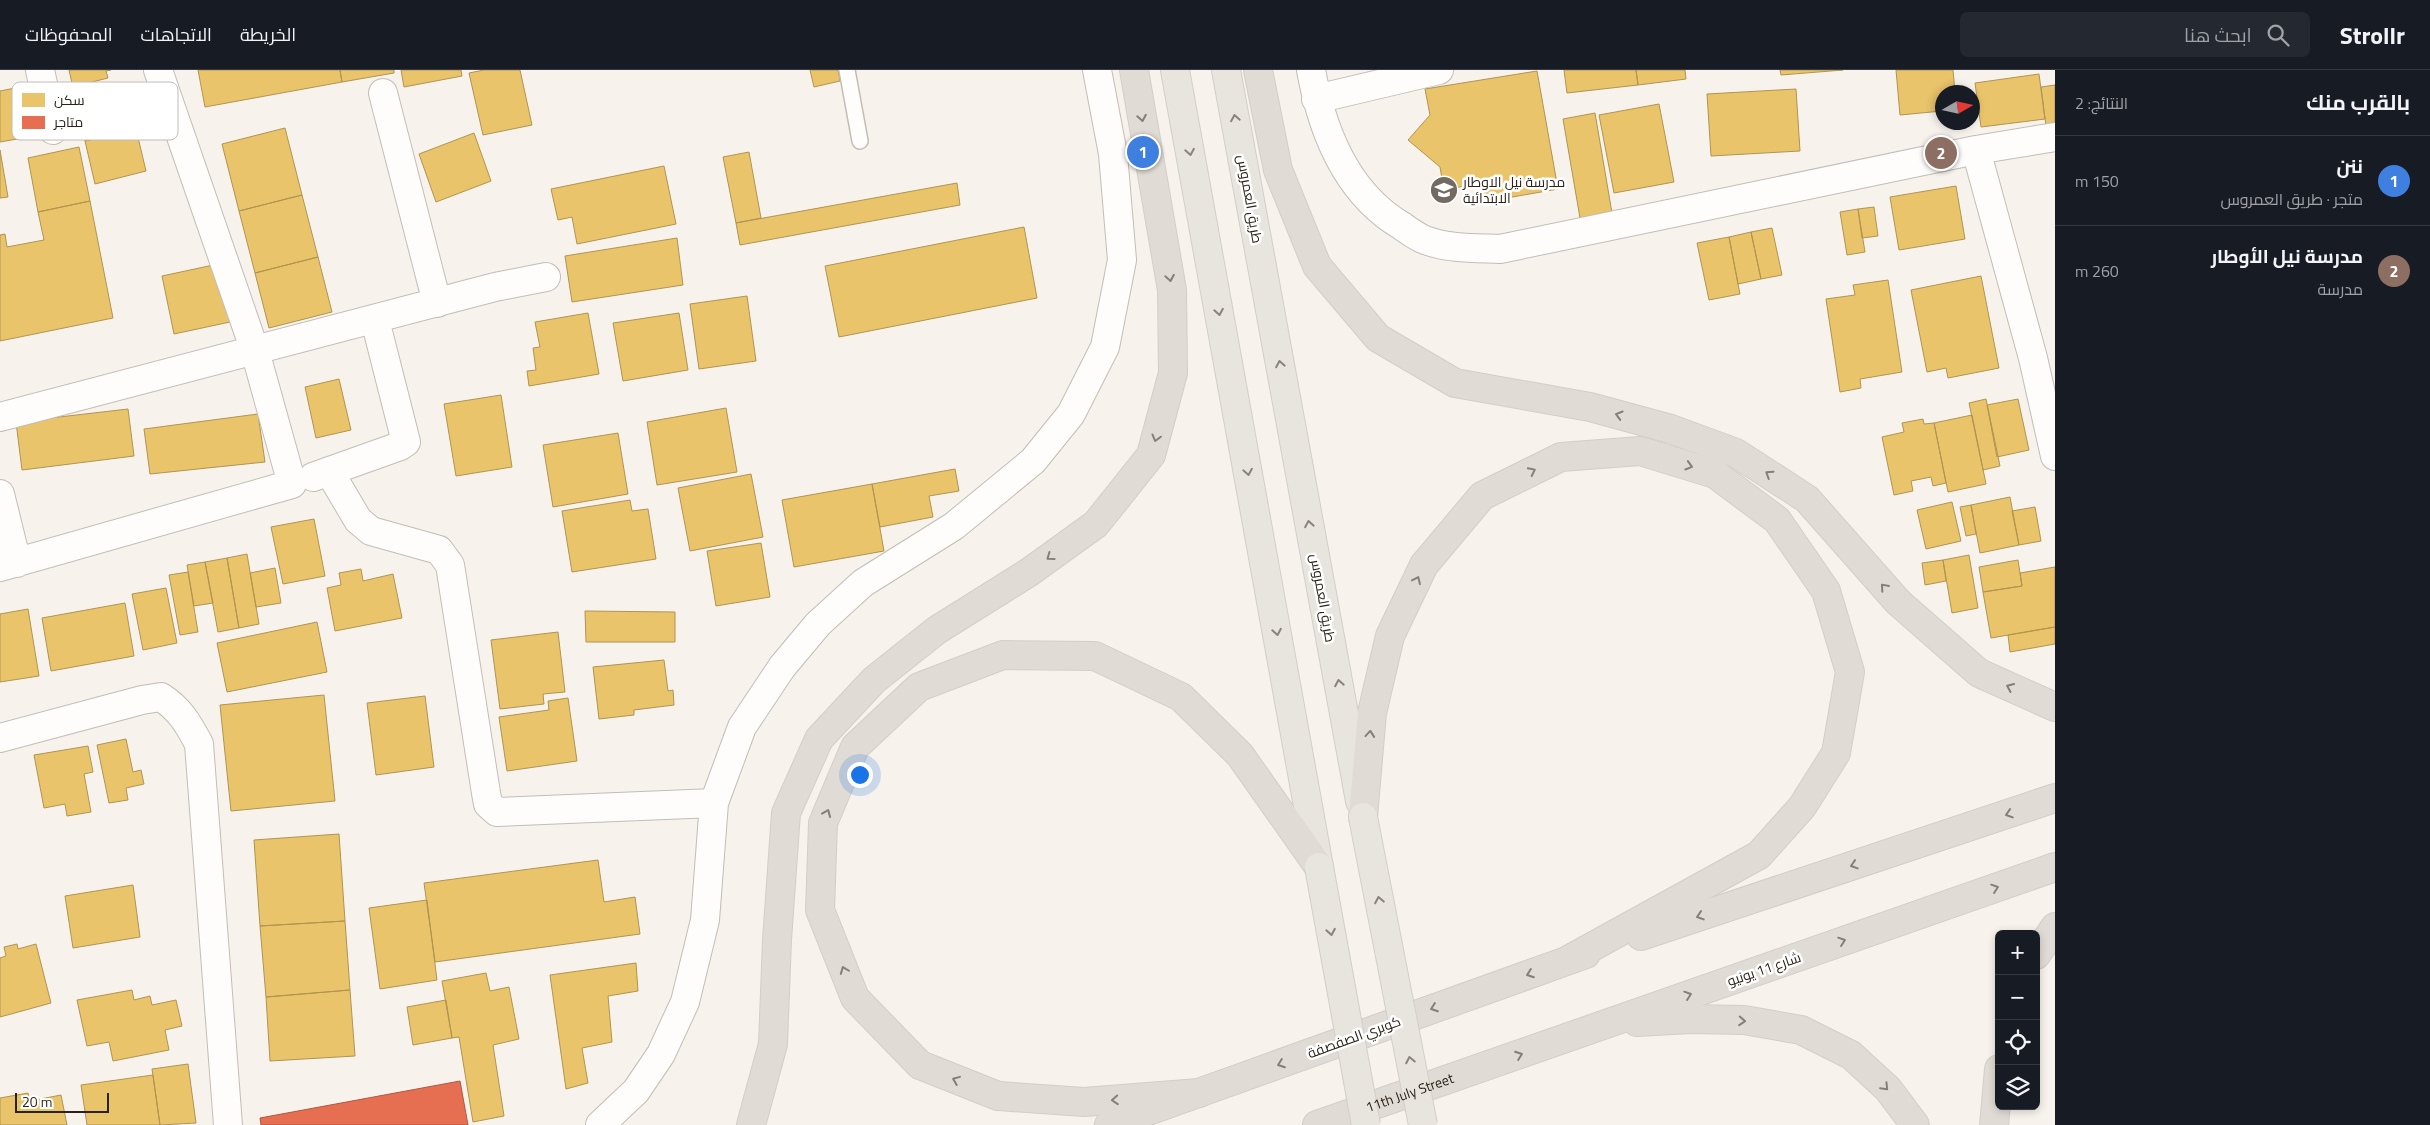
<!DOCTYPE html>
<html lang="ar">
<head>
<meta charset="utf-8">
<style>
	body { margin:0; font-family:"Titillium Web",Cairo,sans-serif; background:#242831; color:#f1f3f6; direction:rtl }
	.controls { position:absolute; right:15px; bottom:15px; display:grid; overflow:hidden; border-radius:8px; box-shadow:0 2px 8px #0003 }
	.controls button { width:45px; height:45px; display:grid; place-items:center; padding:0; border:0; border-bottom:1px solid #363941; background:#171b24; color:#f1f3f6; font:25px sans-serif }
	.compass { position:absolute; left:1935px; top:15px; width:45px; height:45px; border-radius:50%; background:#171b24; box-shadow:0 2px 8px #0003; rotate:81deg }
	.scale { position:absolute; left:15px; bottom:12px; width:94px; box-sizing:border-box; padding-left:5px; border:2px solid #2c2318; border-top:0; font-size:14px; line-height:18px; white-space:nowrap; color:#2c2318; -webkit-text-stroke:4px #fff; paint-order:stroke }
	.you { position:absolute; left:859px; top:704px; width:18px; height:18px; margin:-12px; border:4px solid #fff; border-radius:50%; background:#1a73e8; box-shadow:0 0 0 8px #1a73e833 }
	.badge { display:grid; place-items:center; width:32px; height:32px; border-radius:50%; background:#0f766e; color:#fff; font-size:16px; font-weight:700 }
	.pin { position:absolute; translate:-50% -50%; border:2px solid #fff; box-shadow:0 1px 5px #0006 }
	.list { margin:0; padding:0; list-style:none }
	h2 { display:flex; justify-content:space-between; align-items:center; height:65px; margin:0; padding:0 20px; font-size:21px }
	h2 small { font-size:16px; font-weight:400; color:#9ea1a6 }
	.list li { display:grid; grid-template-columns:32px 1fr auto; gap:15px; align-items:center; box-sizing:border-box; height:90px; padding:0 20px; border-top:1px solid #363941 }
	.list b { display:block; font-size:19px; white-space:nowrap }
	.list p { margin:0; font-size:16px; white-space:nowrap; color:#9ea1a6 }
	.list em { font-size:16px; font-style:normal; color:#9ea1a6 }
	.icon { flex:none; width:28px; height:28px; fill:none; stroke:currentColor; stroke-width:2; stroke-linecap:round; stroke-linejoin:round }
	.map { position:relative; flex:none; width:2055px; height:1055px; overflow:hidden; direction:ltr }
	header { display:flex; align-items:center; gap:30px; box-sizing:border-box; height:70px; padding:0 25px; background:#171b24; border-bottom:1px solid #363941 }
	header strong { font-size:24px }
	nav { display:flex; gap:28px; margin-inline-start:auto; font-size:18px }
	.search { width:350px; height:45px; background:#242831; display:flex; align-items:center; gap:12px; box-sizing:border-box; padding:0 18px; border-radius:8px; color:#9ea1a6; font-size:19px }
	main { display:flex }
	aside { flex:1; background:#171b24 }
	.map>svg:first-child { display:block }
	.homes { fill:#e9c46a; stroke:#b09451 }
	.shops { fill:#e76f51; stroke:#af5840 }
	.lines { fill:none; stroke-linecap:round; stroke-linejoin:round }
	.service-casing { stroke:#c3bdb5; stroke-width:18 }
	.minor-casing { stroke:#c3bdb5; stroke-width:30 }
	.primary-casing { stroke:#d2ceca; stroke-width:30 }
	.trunk-casing { stroke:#d2ceca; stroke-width:30 }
	.service { stroke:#fefdfc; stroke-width:15 }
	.minor { stroke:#fefdfc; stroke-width:28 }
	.primary { stroke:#e8e4de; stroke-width:28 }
	.trunk { stroke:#e0dbd4; stroke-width:28 }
	.primary-bridge-casing { stroke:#d2ceca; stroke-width:30; stroke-linecap:butt }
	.primary-bridge { stroke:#e8e4de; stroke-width:28 }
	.oneway { stroke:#867f76 }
	.oneway2 { stroke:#8a847b }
	.labels { text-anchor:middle; stroke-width:5; stroke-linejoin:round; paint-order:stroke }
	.poi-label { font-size:14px; fill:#2c2318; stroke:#fff; text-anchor:start }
	.street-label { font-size:14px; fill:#2c2318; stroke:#fff }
	.key { fill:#fff; stroke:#c0bdba; stroke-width:1 }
	.key-label { font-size:14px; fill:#2c2318 }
</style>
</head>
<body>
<header>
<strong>Strollr</strong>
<div class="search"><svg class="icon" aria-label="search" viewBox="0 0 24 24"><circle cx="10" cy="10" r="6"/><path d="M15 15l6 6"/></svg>ابحث هنا</div>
<nav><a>الخريطة</a><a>الاتجاهات</a><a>المحفوظات</a></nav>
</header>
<main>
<aside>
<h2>بالقرب منك<small>النتائج: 2</small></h2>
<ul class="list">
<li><span class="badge" style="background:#3f7fe0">1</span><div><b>ننن</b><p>متجر · طريق العمروس</p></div><em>150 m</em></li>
<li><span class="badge" style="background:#8d6e63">2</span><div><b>مدرسة نيل الأوطار</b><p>مدرسة</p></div><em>260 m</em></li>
</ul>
</aside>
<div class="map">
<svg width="2055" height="1055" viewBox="0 0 2055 1055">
	<rect width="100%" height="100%" fill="#f7f2ec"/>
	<!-- homes -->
	<path class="homes" d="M 69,0 L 111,0 L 106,1 L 108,8 L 84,14 L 87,29 L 76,31 Z
		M 198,0 L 340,0 L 342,12 L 205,37 Z
		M 340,0 L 394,0 L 394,3 L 342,12 Z
		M 401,0 L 461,0 L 462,6 L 404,17 Z
		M 484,0 L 520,0 L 532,55 L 483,65 L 469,3 Z
		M 810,0 L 838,0 L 840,11 L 814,17 Z
		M 1564,0 L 1636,0 L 1638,15 L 1567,23 Z
		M 1636,0 L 1685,0 L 1686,9 L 1638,15 Z
		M 1780,0 L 1843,0 L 1781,5 Z
		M 1896,0 L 1953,0 L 1955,22 L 1942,22 L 1942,41 L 1900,45 Z
		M 1537,1 L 1558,119 L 1484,132 L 1481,113 L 1444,120 L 1440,97 L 1408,70 L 1430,45 L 1425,19 Z
		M 2039,4 L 2045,49 L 1981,57 L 1975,13 Z
		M 2055,15 L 2055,63 L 2047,64 L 2041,17 Z
		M 25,16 L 34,66 L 0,72 L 0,21 Z
		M 1796,19 L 1800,81 L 1711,86 L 1707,24 Z
		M 127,20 L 136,59 L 85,71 L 76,31 Z
		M 1659,34 L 1674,112 L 1614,123 L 1599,45 Z
		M 1595,43 L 1612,143 L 1580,148 L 1563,49 Z
		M 285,58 L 302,125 L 239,141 L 222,74 Z
		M 136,59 L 146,101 L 95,114 L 85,71 Z
		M 474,63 L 491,111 L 436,132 L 419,84 Z
		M 79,77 L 90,131 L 38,142 L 28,88 Z
		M 0,80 L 8,127 L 0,128 Z
		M 749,82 L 761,148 L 736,153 L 723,87 Z
		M 664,96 L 676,154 L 577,174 L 572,147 L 558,150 L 551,119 Z
		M 957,113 L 960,135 L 740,175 L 736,153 Z
		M 1956,116 L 1965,169 L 1899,180 L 1890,127 Z
		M 302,125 L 318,187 L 255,203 L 239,141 Z
		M 90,131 L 113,248 L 0,271 L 0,165 L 5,164 L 7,177 L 44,170 L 38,142 Z
		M 1874,137 L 1878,166 L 1862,168 L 1858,139 Z
		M 1858,139 L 1865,182 L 1847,185 L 1840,142 Z
		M 1024,157 L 1037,228 L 839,267 L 825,196 Z
		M 1772,158 L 1782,205 L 1761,209 L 1751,162 Z
		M 1751,162 L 1761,209 L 1738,214 L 1729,167 Z
		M 1729,167 L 1740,224 L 1709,230 L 1697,173 Z
		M 677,168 L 683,215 L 572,232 L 565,186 Z
		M 318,187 L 332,242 L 269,258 L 255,203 Z
		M 218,194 L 230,252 L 174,264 L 162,206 Z
		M 1981,206 L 1999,298 L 1948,308 L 1946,298 L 1927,302 L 1911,220 Z
		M 1888,210 L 1902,302 L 1860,309 L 1861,318 L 1840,322 L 1826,229 L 1855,225 L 1853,215 Z
		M 747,226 L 756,291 L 699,299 L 690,234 Z
		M 588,243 L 599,304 L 529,316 L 527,301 L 536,300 L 533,278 L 540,277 L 535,252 Z
		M 679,243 L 688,300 L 623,311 L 613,253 Z
		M 339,309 L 351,360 L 316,368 L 305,317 Z
		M 501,325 L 512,397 L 456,406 L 444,334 Z
		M 1986,329 L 2000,396 L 1983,400 L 1969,333 Z
		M 2018,329 L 2029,380 L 1997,387 L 1987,335 Z
		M 726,338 L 737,402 L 657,415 L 647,352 Z
		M 128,339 L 134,386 L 22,400 L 16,352 Z
		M 258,344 L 265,392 L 150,404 L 144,359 Z
		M 1972,345 L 1986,414 L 1948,422 L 1934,353 Z
		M 1923,349 L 1924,354 L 1934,353 L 1946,413 L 1933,416 L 1931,407 L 1911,411 L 1913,421 L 1894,425 L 1882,367 L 1904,362 L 1902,353 Z
		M 618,363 L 628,424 L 553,437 L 543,375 Z
		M 955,399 L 959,421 L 929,426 L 933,447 L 880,457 L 872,414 Z
		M 751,404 L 763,467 L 690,481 L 678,418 Z
		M 872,414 L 884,481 L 794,497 L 782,430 Z
		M 2010,427 L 2019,475 L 1980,483 L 1971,435 Z
		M 630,430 L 632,441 L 648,439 L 656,489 L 572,502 L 562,441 Z
		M 1952,432 L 1961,471 L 1926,479 L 1917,440 Z
		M 1971,435 L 1976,464 L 1966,466 L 1960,437 Z
		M 2035,437 L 2041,471 L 2019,475 L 2012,441 Z
		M 314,449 L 325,506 L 283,514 L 271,457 Z
		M 761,473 L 770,527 L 716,536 L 707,481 Z
		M 247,484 L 259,554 L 239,558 L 227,488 Z
		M 1969,485 L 1978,538 L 1952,543 L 1943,490 Z
		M 227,488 L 239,558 L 218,562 L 205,492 Z
		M 1943,490 L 1946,511 L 1925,515 L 1922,493 Z
		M 2018,490 L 2022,516 L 1983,522 L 1979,497 Z
		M 205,492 L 213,533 L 194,536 L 187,495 Z
		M 2055,497 L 2055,557 L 1991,568 L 1983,522 L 2022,516 L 2020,503 Z
		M 275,498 L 281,533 L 256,537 L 250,503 Z
		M 361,499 L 363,511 L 393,504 L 402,548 L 335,561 L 327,518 L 341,515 L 339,503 Z
		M 188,502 L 198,562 L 180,565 L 169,505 Z
		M 166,518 L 177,573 L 143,580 L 132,524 Z
		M 125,533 L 134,586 L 51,601 L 42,548 Z
		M 28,539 L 39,606 L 0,612 L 0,544 Z
		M 585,541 L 675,542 L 675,572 L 586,572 Z
		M 317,552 L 327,602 L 227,622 L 217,573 Z
		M 2055,557 L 2055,574 L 2010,582 L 2008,565 Z
		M 558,562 L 565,622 L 543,624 L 544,634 L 500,639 L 491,570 Z
		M 664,590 L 668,621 L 673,620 L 674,635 L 634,640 L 634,645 L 599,649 L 593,597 Z
		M 324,625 L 335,731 L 231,741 L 220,635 Z
		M 425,626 L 434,697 L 376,705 L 367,633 Z
		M 568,628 L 577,691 L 507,701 L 499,647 L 549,640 L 548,631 Z
		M 126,669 L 133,702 L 141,700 L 144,714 L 126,718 L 128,730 L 109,733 L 97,675 Z
		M 88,676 L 93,702 L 84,704 L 91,742 L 67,746 L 65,734 L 44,738 L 34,685 Z
		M 339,764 L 345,851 L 260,856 L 254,770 Z
		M 598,790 L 604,832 L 635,827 L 640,864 L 435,892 L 424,813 Z
		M 133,815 L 140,867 L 73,878 L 65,826 Z
		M 427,830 L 437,910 L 380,919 L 369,838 Z
		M 345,851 L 350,920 L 266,927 L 260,856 Z
		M 17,874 L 18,879 L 36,874 L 51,933 L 0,947 L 0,888 L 6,886 L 4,877 Z
		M 636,893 L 638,921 L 608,926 L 612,972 L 582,978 L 588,1013 L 566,1019 L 550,905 Z
		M 486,903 L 490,921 L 509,917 L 519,969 L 493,975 L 504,1046 L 473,1052 L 459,967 L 452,968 L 442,911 Z
		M 132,920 L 134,930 L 150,926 L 152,935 L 176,930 L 182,956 L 165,960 L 169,980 L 113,991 L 109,972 L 87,976 L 77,930 Z
		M 350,920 L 355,986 L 270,991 L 266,927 Z
		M 446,930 L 452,968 L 413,975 L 407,937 Z
		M 188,994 L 196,1053 L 160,1055 L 152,999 Z
		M 153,1005 L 160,1055 L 87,1055 L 81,1015 Z
		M 28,1023 L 30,1031 L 61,1025 L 67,1055 L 0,1055 L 0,1028 Z"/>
	<!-- shops -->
	<path class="shops" d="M 460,1011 L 468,1055 L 261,1055 L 260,1048 Z"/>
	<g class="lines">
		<defs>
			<path id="service" d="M 847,0 L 860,71"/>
			<path id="minor" d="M 40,0 L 53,60
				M 1311,0 C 1322,61 1346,123 1402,156 C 1409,161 1417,167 1425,170 C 1449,179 1475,178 1500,179 L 1976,80 L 2055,67
				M 383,23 L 437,233
				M 1316,29 L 1439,0
				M 1976,80 L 2033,288 L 2055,386
				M 0,347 L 495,217 L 546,207
				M 329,401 L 358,450 L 371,461 L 439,480 L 450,495 L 486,723 L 488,734 L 497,742 L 714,733
				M 313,407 L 400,376 L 406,372 L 375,250
				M 0,424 L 17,493
				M 0,497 L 292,414 L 255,281 L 158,0
				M 0,668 L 142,630 L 161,627 C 180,639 189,655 199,674 L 228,1055
				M 600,1055 L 636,1021 L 661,984 L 685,932 L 705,850 L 714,733 L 742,657 L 782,597 L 818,554 L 863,513 L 954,456 L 1033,391 L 1071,344 L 1105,277 L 1122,190 L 1113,84 L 1097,0"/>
			<path id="primary" d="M 1175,0 L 1319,797
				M 1226,0 L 1360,731"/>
			<g id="trunk">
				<path d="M 1258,0 L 1278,100 L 1317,196 L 1378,268 L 1455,313 L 1590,337 L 1671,359 L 1736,383 L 1807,429 L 1898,532 L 1979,603 L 2055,637"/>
				<path d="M 1363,747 L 1372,643 L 1390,566 L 1424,495 L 1482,426 L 1561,387 L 1640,381 L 1715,404 L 1777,450 L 1826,521 L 1850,602 L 1836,683 L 1802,737 L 1759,785 L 1570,889"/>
				<path d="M 1641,866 L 2055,728"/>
				<path d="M 2036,885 L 2055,857"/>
				<path d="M 1637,952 L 1690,949 L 1744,950 L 1801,960 L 1851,985 L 1888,1019 L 1915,1055"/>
				<path d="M 1199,1023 L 1084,1032 L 998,1026 L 920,995 L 855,928 L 820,840 L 823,753 L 855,677 L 919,617 L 1003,585 L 1095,586 L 1181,627 L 1240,685 L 1319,797"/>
				<path d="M 751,1055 L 773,974 L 777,870 L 786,743 L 819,669 L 874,610 L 937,560 L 1028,503 L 1096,454 L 1151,385 L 1173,303 L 1172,220 L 1134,0"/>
				<path d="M 1109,1055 L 1586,884"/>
				<path id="s1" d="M 1317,1055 L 2055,797"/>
				<path d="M 1994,1055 L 1999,999"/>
			</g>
		</defs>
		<!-- service casing -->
		<use href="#service" class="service-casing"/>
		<!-- minor casing -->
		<use href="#minor" class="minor-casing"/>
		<!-- primary casing -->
		<use href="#primary" class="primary-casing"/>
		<!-- trunk casing -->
		<use href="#trunk" class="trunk-casing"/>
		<!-- service -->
		<use href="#service" class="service"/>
		<!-- minor -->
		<use href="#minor" class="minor"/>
		<!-- primary -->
		<use href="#primary" class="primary"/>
		<!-- trunk -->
		<use href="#trunk" class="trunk"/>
		<defs>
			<path id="primary-bridge" d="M 1363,747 L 1423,1055
				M 1319,797 L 1366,1055"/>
		</defs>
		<!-- primary-bridge casing -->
		<use href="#primary-bridge" class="primary-bridge-casing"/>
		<!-- primary-bridge -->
		<use href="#primary-bridge" class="primary-bridge"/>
	</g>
	<!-- one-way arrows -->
	<defs><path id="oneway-chevron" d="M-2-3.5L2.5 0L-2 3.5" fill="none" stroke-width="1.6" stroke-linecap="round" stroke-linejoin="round" transform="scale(1.25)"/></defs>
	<g class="oneway">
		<use href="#oneway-chevron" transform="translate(1142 48) rotate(80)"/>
		<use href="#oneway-chevron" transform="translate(1170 208) rotate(80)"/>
		<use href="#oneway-chevron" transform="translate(1619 345) rotate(-164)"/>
		<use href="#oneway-chevron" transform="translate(1156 368) rotate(105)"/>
		<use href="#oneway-chevron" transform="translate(1689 396) rotate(17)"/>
		<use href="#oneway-chevron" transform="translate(1532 401) rotate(-26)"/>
		<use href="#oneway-chevron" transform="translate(1769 404) rotate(-147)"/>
		<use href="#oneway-chevron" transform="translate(1050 487) rotate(144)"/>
		<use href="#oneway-chevron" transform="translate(1417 510) rotate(-65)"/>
		<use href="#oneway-chevron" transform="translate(1884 517) rotate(-131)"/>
		<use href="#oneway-chevron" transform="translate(2010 617) rotate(-156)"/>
		<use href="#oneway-chevron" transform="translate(1370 664) rotate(-85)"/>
		<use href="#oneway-chevron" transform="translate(827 743) rotate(-67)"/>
		<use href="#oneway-chevron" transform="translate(2009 744) rotate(162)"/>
		<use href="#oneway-chevron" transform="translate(1854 795) rotate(162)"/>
		<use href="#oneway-chevron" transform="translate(1995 818) rotate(-19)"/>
		<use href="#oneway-chevron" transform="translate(1700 846) rotate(162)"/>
		<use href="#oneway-chevron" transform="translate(1842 871) rotate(-19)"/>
		<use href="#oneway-chevron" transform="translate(844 900) rotate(-111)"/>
		<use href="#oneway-chevron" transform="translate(1530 904) rotate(160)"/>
		<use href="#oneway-chevron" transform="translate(1688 925) rotate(-19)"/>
		<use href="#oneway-chevron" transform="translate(1434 938) rotate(160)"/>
		<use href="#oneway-chevron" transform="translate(1742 951) rotate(4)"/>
		<use href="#oneway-chevron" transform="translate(1519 985) rotate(-20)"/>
		<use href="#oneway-chevron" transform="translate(1281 994) rotate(160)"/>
		<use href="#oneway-chevron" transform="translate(956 1010) rotate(-158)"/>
		<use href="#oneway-chevron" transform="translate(1885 1017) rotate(46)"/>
		<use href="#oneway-chevron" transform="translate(1115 1030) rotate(176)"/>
	</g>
	<g class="oneway2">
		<use href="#oneway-chevron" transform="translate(1235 48) rotate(-100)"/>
		<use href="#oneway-chevron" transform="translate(1190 82) rotate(80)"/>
		<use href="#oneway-chevron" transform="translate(1219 242) rotate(80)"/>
		<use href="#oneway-chevron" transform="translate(1280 294) rotate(-100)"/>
		<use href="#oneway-chevron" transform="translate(1248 402) rotate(80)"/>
		<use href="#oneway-chevron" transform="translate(1309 454) rotate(-100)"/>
		<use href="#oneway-chevron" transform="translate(1277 562) rotate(80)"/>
		<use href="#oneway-chevron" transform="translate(1339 613) rotate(-100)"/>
		<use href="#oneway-chevron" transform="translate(1379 830) rotate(-101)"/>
		<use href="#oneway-chevron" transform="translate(1331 862) rotate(80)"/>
		<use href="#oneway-chevron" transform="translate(1410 990) rotate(-101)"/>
	</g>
	<!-- icons -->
	<defs>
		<symbol id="school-disc" viewBox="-11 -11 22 22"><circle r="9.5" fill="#736b62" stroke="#fff"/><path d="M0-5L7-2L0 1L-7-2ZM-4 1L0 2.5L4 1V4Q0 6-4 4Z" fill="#fff"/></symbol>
	</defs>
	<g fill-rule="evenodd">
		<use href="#school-disc" x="1428" y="104" width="32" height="32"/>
	</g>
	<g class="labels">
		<!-- poi labels -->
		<g class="poi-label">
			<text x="1463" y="117">مدرسة نيل الاوطار<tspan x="1463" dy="16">الابتدائية</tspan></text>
		</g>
		<!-- street labels -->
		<g class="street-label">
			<text transform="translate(1250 129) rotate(80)" y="5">طريق العمروس</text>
			<text transform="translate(1323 528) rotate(80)" y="5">طريق العمروس</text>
			<text transform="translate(1764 899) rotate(-19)" y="5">شارع 11 يونيو</text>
			<text transform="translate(1354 967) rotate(-20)" y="5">كوبري الصفصفة</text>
			<text dy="5" stroke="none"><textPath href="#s1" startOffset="98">11th July Street</textPath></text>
		</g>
	</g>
	<!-- legend -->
	<rect x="12" y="12" width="166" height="58" rx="8" class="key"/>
	<rect x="22" y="23" width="23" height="14" fill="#e9c46a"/>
	<rect x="22" y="46" width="23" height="13" fill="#e76f51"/>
	<g class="key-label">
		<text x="54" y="35">سكن</text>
		<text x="54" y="57">متاجر</text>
	</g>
</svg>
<div class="controls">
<button>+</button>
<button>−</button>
<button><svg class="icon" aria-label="locate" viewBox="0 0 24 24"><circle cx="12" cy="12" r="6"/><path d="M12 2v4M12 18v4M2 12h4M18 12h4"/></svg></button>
<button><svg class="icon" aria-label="layers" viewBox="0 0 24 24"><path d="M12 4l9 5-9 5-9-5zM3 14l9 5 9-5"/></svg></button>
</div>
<svg class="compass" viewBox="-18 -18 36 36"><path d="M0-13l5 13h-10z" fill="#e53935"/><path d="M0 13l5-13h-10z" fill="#9ea1a6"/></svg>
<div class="scale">20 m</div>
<div class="you"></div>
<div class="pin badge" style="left:1143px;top:82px;background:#3f7fe0">1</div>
<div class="pin badge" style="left:1941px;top:83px;background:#8d6e63">2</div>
</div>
</main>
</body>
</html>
